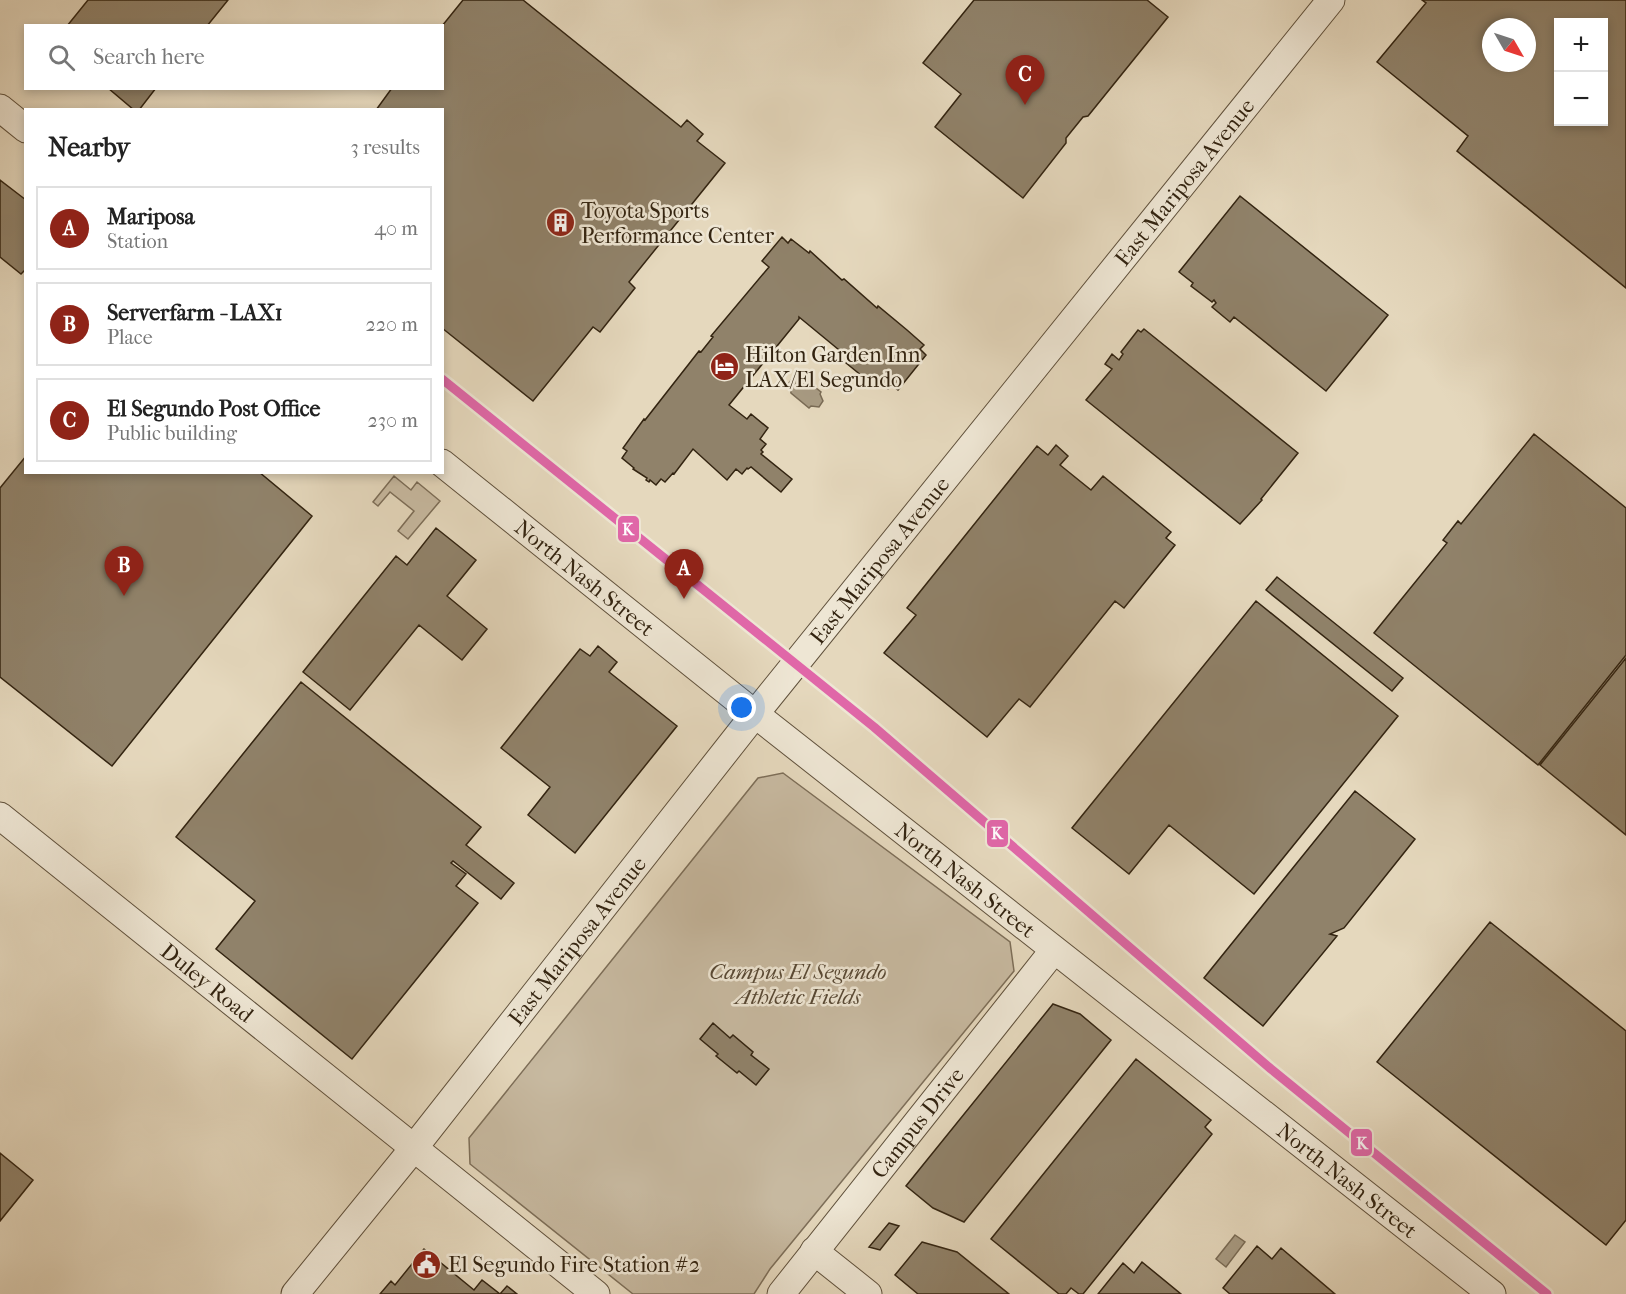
<!DOCTYPE html>
<html lang="en">
<head>
<meta charset="utf-8">
<style>
	body { margin:0; font-family:"IM FELL French Canon",serif; background:#f2f2f2; color:#222 }
	.controls { position:absolute; right:18px; top:18px; display:grid; overflow:hidden; border-radius:0px; box-shadow:0 3px 9px #0003 }
	.controls button { width:54px; height:54px; display:grid; place-items:center; padding:0; border:0; border-bottom:2px solid #e0e0e0; background:#fff; color:#222; font:30px sans-serif }
	.compass { position:absolute; left:1482px; top:18px; width:54px; height:54px; border-radius:50%; background:#fff; box-shadow:0 3px 9px #0003; rotate:129deg }
	.you { position:absolute; left:742px; top:708px; width:21px; height:21px; margin:-15px; border:4px solid #fff; border-radius:50%; background:#1a73e8; box-shadow:0 0 0 9px #1a73e833 }
	.badge { display:grid; place-items:center; width:39px; height:39px; border-radius:50%; background:#8f2418; color:#fff; font-size:20px; font-weight:700 }
	.pin { position:absolute; translate:-50% -50px; filter:drop-shadow(0 2px 3px #0008) }
	.pin::after { content:''; position:absolute; top:32px; width:21px; height:18px; background:inherit; clip-path:polygon(0 0,100% 0,50% 100%) }
	.list { margin:0; padding:0; list-style:none }
	h2 { display:flex; justify-content:space-between; align-items:center; height:78px; margin:0; padding:0 24px; font-size:26px }
	h2 small { font-size:20px; font-weight:400; color:#767676 }
	.list li { display:grid; grid-template-columns:39px 1fr auto; gap:18px; align-items:center; box-sizing:border-box; height:84px; margin:0 12px 12px; padding:0 12px; border:2px solid #e0e0e0; border-radius:0px }
	.list b { display:block; font-size:22px; white-space:nowrap }
	.list p { margin:0; font-size:20px; white-space:nowrap; color:#767676 }
	.list em { font-size:20px; font-style:normal; color:#767676 }
	.icon { flex:none; width:33px; height:33px; fill:none; stroke:currentColor; stroke-width:2; stroke-linecap:round; stroke-linejoin:round }
	.map { position:relative; flex:none; width:1626px; height:1294px; overflow:hidden }
	.search { position:absolute; background:#fff; box-shadow:0 3px 9px #0003; left:24px; top:24px; width:420px; height:66px; display:flex; align-items:center; gap:15px; box-sizing:border-box; padding:0 21px; border-radius:0px; color:#767676; font-size:22px }
	.panel { position:absolute; background:#fff; box-shadow:0 3px 9px #0003; left:24px; top:108px; width:420px; height:366px; border-radius:0px }
	.map>svg:first-child { display:block }
	.green { fill:#c7b9a0; stroke:#7d6e58; stroke-width:1.5 }
	.water { fill:#a89b83; stroke:#796b55; stroke-width:1.5 }
	.building { fill:#90826a; stroke:#332411; stroke-width:1.5; fill-rule:evenodd }
	.lines { fill:none; stroke-linecap:round; stroke-linejoin:round }
	.minor-casing { stroke:#60513c; stroke-width:29 }
	.minor { stroke:#eee6d4; stroke-width:27 }
	.rail-1-casing { stroke:#eee6d4; stroke-width:14 }
	.rail-1 { stroke:#e067a8; stroke-width:9 }
	.labels { text-anchor:middle; stroke-width:5; stroke-linejoin:round; paint-order:stroke }
	.street-label { font-size:22px; fill:#332411; stroke:#eee6d4 }
	.poi-label { font-size:22px; fill:#332411; stroke:#eee6d4; text-anchor:start }
	.park-label { font-size:22px; font-style:italic; fill:#584935; stroke:#eee6d4 }
	.line-badge { stroke:#eee6d4; stroke-width:2 }
	.badge-label { font-size:16px; text-anchor:middle; font-weight:bold; fill:#fff }
</style>
</head>
<body>
<div class="map">
<svg width="1626" height="1294" viewBox="0 0 1626 1294">
	<rect width="100%" height="100%" fill="#e5d8bd"/>
	<filter id="stains"><feTurbulence type="fractalNoise" baseFrequency=".00333" numOctaves="4"/><feColorMatrix values="0 0 0 0 .2 0 0 0 0 .09 0 0 0 0 .02 0 0 0 .5 -.17"/></filter>
	<radialGradient id="worn" r=".72"><stop offset=".6" stop-color="#630" stop-opacity="0"/><stop offset="1" stop-color="#630" stop-opacity=".3"/></radialGradient>
	<!-- green -->
	<path class="green" d="M 394,476 L 411,490 L 417,482 L 440,501 L 408,539 L 398,531 L 414,511 L 390,492 L 378,506 L 373,502 Z
		M 783,773 L 1010,942 L 1014,971 L 770,1269 L 754,1294 L 633,1294 L 470,1164 L 469,1138 L 758,778 Z"/>
	<!-- water -->
	<path class="water" d="M 797,378 L 801,380 L 803,378 L 821,392 L 820,394 L 823,401 L 819,407 L 811,406 L 809,408 L 791,393 L 789,383 L 792,379 Z
		M 1235,1235 L 1245,1242 L 1226,1267 L 1216,1259 Z"/>
	<!-- building -->
	<path class="building" d="M 88,0 L 228,0 L 207,26 L 67,26 Z
		M 463,0 L 523,0 L 681,127 L 687,120 L 703,134 L 697,141 L 725,163 L 629,282 L 635,288 L 600,332 L 593,327 L 533,401 L 442,328 L 442,110 L 376,110 L 392,88 L 442,88 L 442,26 Z
		M 974,0 L 1147,0 L 1168,17 L 1088,116 L 1083,117 L 1066,138 L 1066,143 L 1023,198 L 935,127 L 961,94 L 923,63 Z
		M 1422,0 L 1626,0 L 1626,288 L 1457,151 L 1468,136 L 1377,62 L 1426,3 ZM 1558,22 L 1604,22 L 1604,122 L 1558,122 ZM 1491,27 L 1527,27 L 1527,63 L 1491,63 Z
		M 108,88 L 156,88 L 139,110 L 134,110 Z
		M 0,180 L 26,200 L 26,269 L 21,274 L 0,257 Z
		M 1240,196 L 1388,315 L 1326,391 L 1234,317 L 1230,322 L 1212,307 L 1216,303 L 1214,300 L 1212,302 L 1191,286 L 1193,283 L 1179,272 Z
		M 782,237 L 788,243 L 791,239 L 809,253 L 810,251 L 842,280 L 844,279 L 877,308 L 878,306 L 907,330 L 924,345 L 920,349 L 926,355 L 898,390 L 891,385 L 888,389 L 871,375 L 867,380 L 846,363 L 850,359 L 799,317 L 799,319 L 729,405 L 747,419 L 751,414 L 768,428 L 760,439 L 766,444 L 761,450 L 763,452 L 761,454 L 792,479 L 781,492 L 751,467 L 748,469 L 747,468 L 742,474 L 736,469 L 727,480 L 693,449 L 674,474 L 673,473 L 665,482 L 661,479 L 656,485 L 650,480 L 649,482 L 646,480 L 647,478 L 633,469 L 634,468 L 622,458 L 627,451 L 623,448 L 644,419 L 645,420 L 699,351 L 701,352 L 713,337 L 711,336 L 769,267 L 762,261 Z
		M 1144,329 L 1298,453 L 1261,499 L 1262,500 L 1240,524 L 1086,400 L 1112,369 L 1105,364 L 1112,354 L 1119,360 L 1123,354 L 1121,352 L 1138,330 L 1141,332 Z
		M 1534,434 L 1626,508 L 1626,655 L 1538,765 L 1374,633 L 1447,543 L 1443,540 L 1458,521 L 1461,524 Z
		M 1056,445 L 1068,456 L 1060,465 L 1091,490 L 1103,476 L 1171,532 L 1166,538 L 1175,545 L 1124,608 L 1115,601 L 1030,707 L 1019,699 L 987,737 L 884,653 L 916,615 L 907,608 L 1037,446 L 1048,455 Z
		M 26,456 L 26,472 L 259,472 L 312,516 L 112,766 L 0,677 L 0,488 Z
		M 436,528 L 476,560 L 447,596 L 487,629 L 462,660 L 419,625 L 350,710 L 303,672 L 396,556 L 407,565 Z
		M 1277,577 L 1403,678 L 1392,691 L 1266,590 Z
		M 1256,601 L 1398,716 L 1254,894 L 1169,825 L 1129,874 L 1072,828 Z
		M 598,646 L 617,662 L 609,672 L 677,726 L 575,853 L 528,815 L 550,787 L 501,748 L 580,649 L 590,656 Z
		M 1626,658 L 1626,835 L 1540,765 Z
		M 301,682 L 481,827 L 466,845 L 514,883 L 501,899 L 453,861 L 451,863 L 466,874 L 456,886 L 478,903 L 352,1059 L 216,949 L 255,901 L 176,837 Z
		M 1355,791 L 1415,839 L 1344,928 L 1330,934 L 1337,936 L 1263,1026 L 1204,978 Z
		M 1490,922 L 1626,1031 L 1626,1220 L 1606,1245 L 1377,1062 Z
		M 1053,1004 L 1080,1014 L 1111,1040 L 964,1222 L 933,1208 L 906,1186 Z
		M 713,1023 L 730,1038 L 733,1035 L 753,1052 L 751,1055 L 769,1069 L 756,1085 L 739,1071 L 737,1073 L 716,1056 L 718,1054 L 700,1039 Z
		M 1136,1059 L 1211,1120 L 1205,1127 L 1212,1134 L 1083,1294 L 1079,1294 L 1071,1288 L 1066,1294 L 1059,1294 L 991,1239 Z
		M 0,1153 L 33,1180 L 0,1221 Z
		M 889,1223 L 899,1226 L 880,1250 L 869,1247 Z
		M 922,1242 L 957,1252 L 1009,1294 L 918,1294 L 895,1275 Z
		M 1257,1246 L 1272,1259 L 1281,1248 L 1335,1294 L 1230,1294 L 1223,1288 Z
		M 424,1249 L 474,1290 L 482,1280 L 500,1294 L 380,1294 L 391,1281 L 395,1285 Z
		M 1142,1262 L 1181,1294 L 1098,1294 L 1123,1263 L 1134,1273 Z
		M 507,1286 L 517,1294 L 500,1294 Z"/>
	<g class="lines">
		<defs>
			<g id="minor">
				<path d="M 0,108 L 26,129"/>
				<path id="s1" d="M 442,463 L 755,714 L 1492,1294"/>
				<path id="s2" d="M 0,816 L 596,1294"/>
				<path d="M 814,1251 L 868,1294"/>
				<path id="s3" d="M 295,1294 L 413,1149 L 755,714 L 1331,0"/>
				<path id="s4" d="M 781,1294 L 1054,950"/>
			</g>
		</defs>
		<!-- minor casing -->
		<use href="#minor" class="minor-casing"/>
		<!-- minor -->
		<use href="#minor" class="minor"/>
		<defs>
			<path id="rail-1" d="M 442,379 L 874,727 L 1271,1069 L 1547,1294"/>
		</defs>
		<!-- rail-1 casing -->
		<use href="#rail-1" class="rail-1-casing"/>
		<!-- rail-1 -->
		<use href="#rail-1" class="rail-1"/>
	</g>
	<!-- icons -->
	<defs>
		<symbol id="building-disc" viewBox="-11 -11 22 22"><circle r="9.5" fill="#8f2418" stroke="#eee6d4"/><path d="M-4-6H4V6H1V3H-1V6H-4ZM-2.5-4.3h1.7v1.8h-1.7ZM.8-4.3h1.7v1.8H.8ZM-2.5-1h1.7V.8h-1.7ZM.8-1h1.7V.8H.8Z" fill="#fff"/></symbol>
		<symbol id="hotel-disc" viewBox="-11 -11 22 22"><circle r="9.5" fill="#8f2418" stroke="#eee6d4"/><path d="M-6-4.5h1.5V1H6V5H4.5V3h-9V5H-6ZM-4 0a1.8 1.8 0 1 1 3.6 0ZM.5 0V-2.5h3Q6-2.5 6 0Z" fill="#fff"/></symbol>
		<symbol id="civic-disc" viewBox="-11 -11 22 22"><circle r="9.5" fill="#8f2418" stroke="#eee6d4"/><path d="M-.6-6.5H3V-4.5H.6V-3L4-1V1h2V6H-6V1h2V-1L-.6-3ZM-1.2 2.5V6h2.4V2.5Z" fill="#fff"/></symbol>
	</defs>
	<g fill-rule="evenodd">
		<use href="#building-disc" x="544" y="206" width="33" height="33"/>
		<use href="#hotel-disc" x="708" y="350" width="33" height="33"/>
		<use href="#civic-disc" x="410" y="1248" width="33" height="33"/>
	</g>
	<g class="labels">
		<!-- street labels -->
		<g class="street-label">
			<text dy="8" stroke="none"><textPath href="#s3" startOffset="1424">East Mariposa Avenue</textPath></text>
			<text dy="8" stroke="none"><textPath href="#s3" startOffset="938">East Mariposa Avenue</textPath></text>
			<text dy="8" stroke="none"><textPath href="#s1" startOffset="183">North Nash Street</textPath></text>
			<text dy="8" stroke="none"><textPath href="#s1" startOffset="669">North Nash Street</textPath></text>
			<text dy="8" stroke="none"><textPath href="#s3" startOffset="452">East Mariposa Avenue</textPath></text>
			<text dy="8" stroke="none"><textPath href="#s2" startOffset="266">Duley Road</textPath></text>
			<text dy="8" stroke="none"><textPath href="#s4" startOffset="219">Campus Drive</textPath></text>
			<text dy="8" stroke="none"><textPath href="#s1" startOffset="1155">North Nash Street</textPath></text>
		</g>
		<!-- poi labels -->
		<g class="poi-label">
			<text x="581" y="218">Toyota Sports<tspan x="581" dy="25">Performance Center</tspan></text>
			<text x="745" y="362">Hilton Garden Inn<tspan x="745" dy="25">LAX/El Segundo</tspan></text>
			<text x="448" y="1272">El Segundo Fire Station #2</text>
		</g>
		<!-- park labels -->
		<g class="park-label">
			<text x="798" y="979">Campus El Segundo<tspan x="798" dy="25">Athletic Fields</tspan></text>
		</g>
	</g>
	<g class="line-badge">
		<rect x="617" y="515" width="23" height="28" rx="6" fill="#e067a8"/>
		<rect x="986" y="819" width="23" height="29" rx="6" fill="#e067a8"/>
		<rect x="1350" y="1128" width="23" height="29" rx="6" fill="#e067a8"/>
	</g>
	<g class="badge-label">
		<text x="628" y="535">K</text>
		<text x="997" y="839">K</text>
		<text x="1362" y="1149">K</text>
	</g>
	<rect width="100%" height="100%" filter="url(#stains)"/>
	<rect width="100%" height="100%" fill="url(#worn)"/>
</svg>
<div class="controls">
<button>+</button>
<button>−</button>
</div>
<svg class="compass" viewBox="-18 -18 36 36"><path d="M0-13l5 13h-10z" fill="#e53935"/><path d="M0 13l5-13h-10z" fill="#767676"/></svg>
<div class="you"></div>
<div class="pin badge" style="left:684px;top:599px">A</div>
<div class="pin badge" style="left:124px;top:596px">B</div>
<div class="pin badge" style="left:1025px;top:105px">C</div>
<div class="search"><svg class="icon" aria-label="search" viewBox="0 0 24 24"><circle cx="10" cy="10" r="6"/><path d="M15 15l6 6"/></svg>Search here</div>
<section class="panel">
<h2>Nearby<small>3 results</small></h2>
<ul class="list">
<li><span class="badge">A</span><div><b>Mariposa</b><p>Station</p></div><em>40 m</em></li>
<li><span class="badge">B</span><div><b>Serverfarm - LAX1</b><p>Place</p></div><em>220 m</em></li>
<li><span class="badge">C</span><div><b>El Segundo Post Office</b><p>Public building</p></div><em>230 m</em></li>
</ul>
</section>
</div>
</body>
</html>
